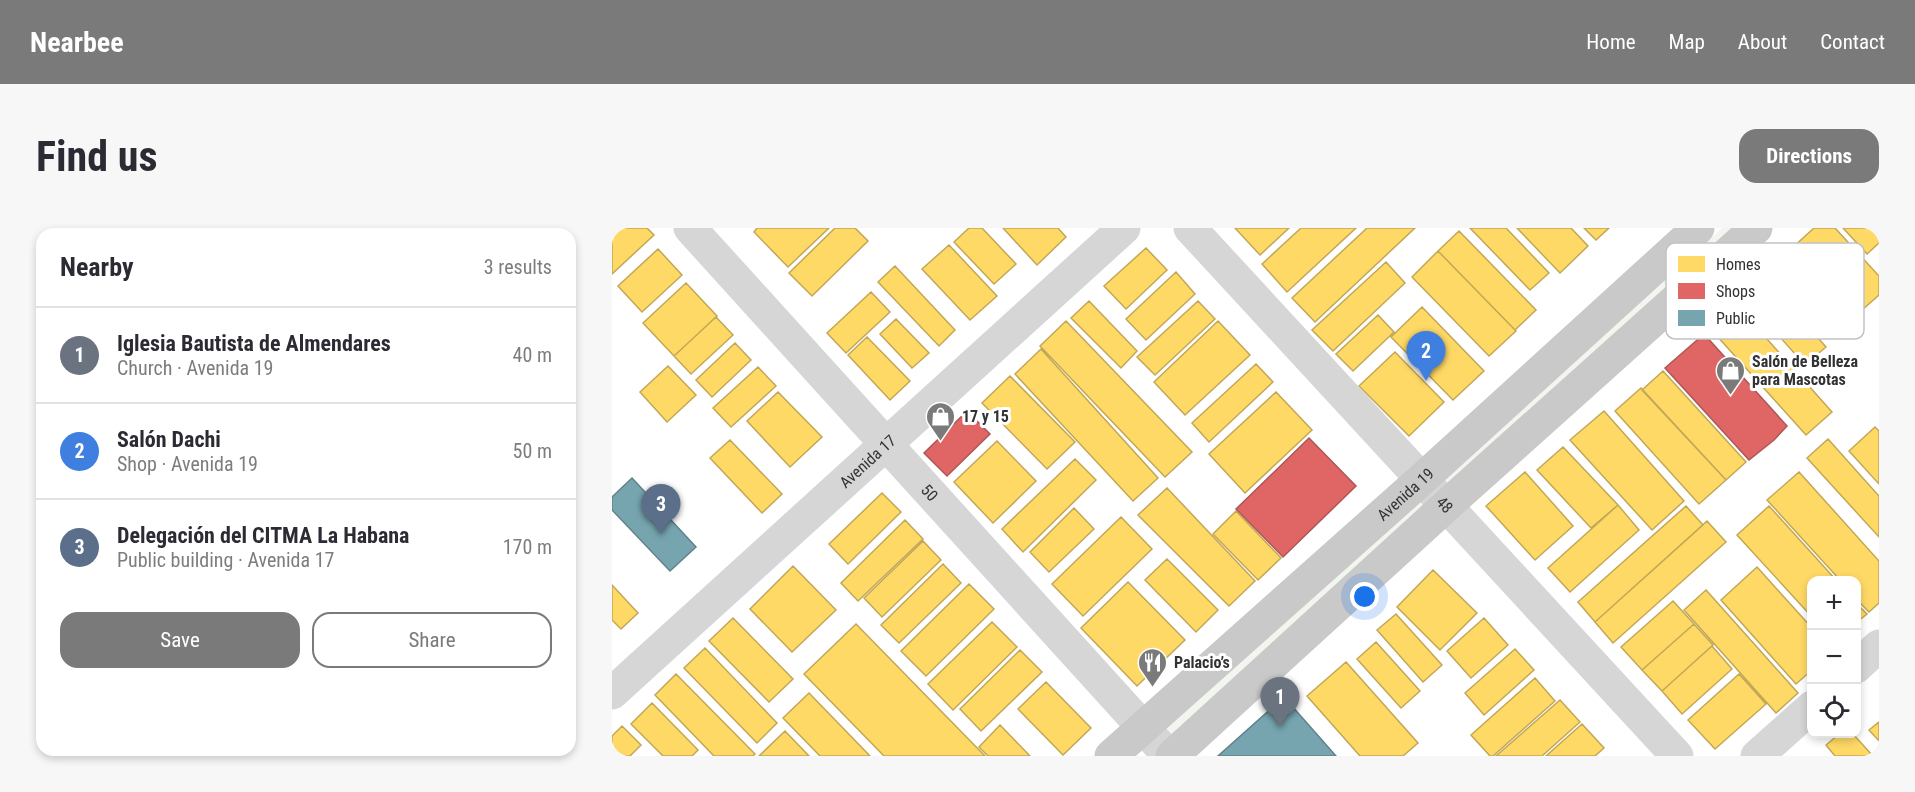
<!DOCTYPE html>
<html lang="en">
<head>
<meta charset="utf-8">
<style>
	body { margin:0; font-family:"Roboto Condensed",sans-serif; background:#f7f7f7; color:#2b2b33 }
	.controls { position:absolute; right:18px; bottom:18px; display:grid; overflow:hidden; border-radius:12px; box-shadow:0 3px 9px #0003 }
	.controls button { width:54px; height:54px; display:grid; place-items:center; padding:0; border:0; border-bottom:2px solid #e1e1e2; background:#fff; color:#2b2b33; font:30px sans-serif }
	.you { position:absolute; left:753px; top:369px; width:21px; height:21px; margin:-15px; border:4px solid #fff; border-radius:50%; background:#1a73e8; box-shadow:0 0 0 9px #1a73e833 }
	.badge { display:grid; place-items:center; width:39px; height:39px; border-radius:50%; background:#7a7a7a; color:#fff; font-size:20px; font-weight:700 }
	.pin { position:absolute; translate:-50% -50px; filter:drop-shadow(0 2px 3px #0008) }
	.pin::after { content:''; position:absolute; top:32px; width:21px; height:18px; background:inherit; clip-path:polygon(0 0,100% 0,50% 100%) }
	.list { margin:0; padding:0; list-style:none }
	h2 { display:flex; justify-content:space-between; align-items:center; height:78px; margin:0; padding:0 24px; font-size:26px }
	h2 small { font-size:20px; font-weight:400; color:#7c7c81 }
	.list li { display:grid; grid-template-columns:39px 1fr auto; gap:18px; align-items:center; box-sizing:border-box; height:96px; padding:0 24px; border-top:2px solid #e1e1e2 }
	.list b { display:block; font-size:22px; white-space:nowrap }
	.list p { margin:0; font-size:20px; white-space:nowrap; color:#7c7c81 }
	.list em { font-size:20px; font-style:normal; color:#7c7c81 }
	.actions { display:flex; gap:12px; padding:18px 24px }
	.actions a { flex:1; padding:14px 0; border:2px solid #7a7a7a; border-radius:18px; text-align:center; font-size:21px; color:#7a7a7a }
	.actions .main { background:#7a7a7a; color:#fff }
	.icon { flex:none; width:33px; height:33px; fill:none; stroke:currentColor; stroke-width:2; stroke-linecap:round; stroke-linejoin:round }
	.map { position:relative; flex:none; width:1267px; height:528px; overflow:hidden; border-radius:18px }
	header { display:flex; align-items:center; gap:36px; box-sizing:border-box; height:84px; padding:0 30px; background:#7a7a7a; color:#fff }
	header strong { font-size:28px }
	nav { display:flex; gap:33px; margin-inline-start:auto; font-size:21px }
	.intro { display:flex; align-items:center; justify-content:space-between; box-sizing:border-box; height:144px; padding:0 36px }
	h1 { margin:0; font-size:42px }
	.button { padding:15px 27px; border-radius:18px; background:#7a7a7a; color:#fff; font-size:21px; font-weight:700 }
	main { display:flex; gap:36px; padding:0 36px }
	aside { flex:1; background:#fff; border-radius:18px; box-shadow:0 3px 9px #0003 }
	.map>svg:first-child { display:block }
	.green { fill:#f3f6ee }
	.homes { fill:#ffd966; stroke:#c2a756; stroke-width:1.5 }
	.shops { fill:#e06666; stroke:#ac5656; stroke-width:1.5 }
	.public { fill:#76a5af; stroke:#62828a; stroke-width:1.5 }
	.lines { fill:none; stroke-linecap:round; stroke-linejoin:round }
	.minor { stroke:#d6d6d6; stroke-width:33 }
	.major { stroke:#c9c9c9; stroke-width:33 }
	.labels { text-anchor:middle; stroke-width:6; stroke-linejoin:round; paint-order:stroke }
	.poi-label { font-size:16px; font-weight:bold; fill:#323232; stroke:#fff; text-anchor:start }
	.street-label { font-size:16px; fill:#323232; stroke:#fff }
	.key { fill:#fff; stroke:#c2c2c2; stroke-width:1.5 }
	.key-label { font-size:16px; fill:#323232 }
</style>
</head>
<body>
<header>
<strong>Nearbee</strong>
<nav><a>Home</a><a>Map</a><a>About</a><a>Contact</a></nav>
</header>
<div class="intro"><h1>Find us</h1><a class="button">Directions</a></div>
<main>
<aside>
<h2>Nearby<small>3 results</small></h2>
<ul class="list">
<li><span class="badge" style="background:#6b7280">1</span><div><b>Iglesia Bautista de Almendares</b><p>Church · Avenida 19</p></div><em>40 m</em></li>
<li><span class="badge" style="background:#3f7fe0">2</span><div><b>Salón Dachi</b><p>Shop · Avenida 19</p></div><em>50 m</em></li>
<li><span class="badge" style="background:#5c6f8a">3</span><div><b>Delegación del CITMA La Habana</b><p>Public building · Avenida 17</p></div><em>170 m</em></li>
</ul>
<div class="actions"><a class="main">Save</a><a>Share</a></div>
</aside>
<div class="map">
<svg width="1267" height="528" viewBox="0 0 1267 528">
	<rect width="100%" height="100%" fill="#fff"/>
	<!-- green -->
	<path class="green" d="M 1110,0 L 1121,0 L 832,260 L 827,256 Z
		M 812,270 L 816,274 L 556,511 L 549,504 Z"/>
	<!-- homes -->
	<path class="homes" d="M 0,0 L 35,0 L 42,7 L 0,46 Z
		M 145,0 L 217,0 L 176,39 L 142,4 Z
		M 223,0 L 243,0 L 256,13 L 200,68 L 177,45 Z
		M 357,0 L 370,0 L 404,36 L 382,56 L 342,14 Z
		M 391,0 L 446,0 L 454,9 L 425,37 Z
		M 623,0 L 677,0 L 648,27 Z
		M 689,0 L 744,0 L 675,64 L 650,36 Z
		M 755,0 L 803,0 L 703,94 L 680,70 Z
		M 858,0 L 894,0 L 937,45 L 918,62 Z
		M 905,0 L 959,0 L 976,18 L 948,45 Z
		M 972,0 L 997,0 L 984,12 Z
		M 1202,0 L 1223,0 L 1267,48 L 1267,67 L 1241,90 L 1179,21 Z
		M 1231,0 L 1267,0 L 1267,15 L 1255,26 Z
		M 847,3 L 924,82 L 903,102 L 826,23 Z
		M 337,17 L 385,68 L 358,92 L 310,41 Z
		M 534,20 L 555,42 L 514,81 L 492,58 Z
		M 46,21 L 70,47 L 30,84 L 6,58 Z
		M 826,23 L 904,103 L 877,128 L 800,49 Z
		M 774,34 L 793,55 L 721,123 L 700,102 Z
		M 283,38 L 343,102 L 327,118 L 266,54 Z
		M 564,44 L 583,66 L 534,112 L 514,91 Z
		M 1151,48 L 1214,119 L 1193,137 L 1130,67 Z
		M 74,55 L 105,88 L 62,128 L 31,95 Z
		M 259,64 L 278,84 L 234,125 L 215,105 Z
		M 477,73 L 525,123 L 509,140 L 459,90 Z
		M 586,73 L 603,91 L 543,147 L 525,129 Z
		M 1122,74 L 1220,184 L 1194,207 L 1096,98 Z
		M 810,79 L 872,143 L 841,172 L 779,109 Z
		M 766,87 L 782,104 L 741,143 L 724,126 Z
		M 104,89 L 121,107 L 79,146 L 62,128 Z
		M 284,91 L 317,125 L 300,140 L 268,106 Z
		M 454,93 L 580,224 L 553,249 L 428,118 Z
		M 606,93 L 638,127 L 573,187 L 542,154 Z
		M 255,109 L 298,153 L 278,172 L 236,127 Z
		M 123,115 L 139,132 L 100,169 L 84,152 Z
		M 429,121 L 546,250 L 521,273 L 403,146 Z
		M 783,124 L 832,174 L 797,208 L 747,158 Z
		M 644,136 L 661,154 L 597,214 L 580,195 Z
		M 56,138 L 84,167 L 55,194 L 28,164 Z
		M 146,139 L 164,158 L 119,199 L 101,180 Z
		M 1051,143 L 1134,234 L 1114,252 L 1030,162 Z
		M 398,148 L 463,214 L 435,241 L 370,175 Z
		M 1029,160 L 1114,252 L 1087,276 L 1003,183 Z
		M 166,164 L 210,209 L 178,239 L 135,193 Z
		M 664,164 L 700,202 L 633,265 L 597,226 Z
		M 992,183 L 1072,273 L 1040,302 L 958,212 Z
		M 1263,199 L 1267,203 L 1267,256 L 1237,223 Z
		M 1216,211 L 1267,268 L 1267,309 L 1195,230 Z
		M 118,212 L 170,266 L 150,285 L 98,230 Z
		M 385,213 L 424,253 L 381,295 L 342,254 Z
		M 951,219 L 1006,277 L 979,300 L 925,242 Z
		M 463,231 L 484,252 L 411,324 L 390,301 Z
		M 913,244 L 961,298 L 923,332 L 874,278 Z
		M 1187,244 L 1267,333 L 1267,375 L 1257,384 L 1244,371 L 1244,352 L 1228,352 L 1155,272 Z
		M 555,260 L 643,353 L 617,378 L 526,287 Z
		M 270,265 L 289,284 L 236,336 L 217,316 Z
		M 1006,277 L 1027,302 L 958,364 L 936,340 Z
		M 1074,278 L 1091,297 L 983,394 L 966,374 Z
		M 1157,278 L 1224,352 L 1200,352 L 1200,389 L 1125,307 Z
		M 462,280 L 482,301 L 437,344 L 418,324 Z
		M 624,283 L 669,330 L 646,352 L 601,306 Z
		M 509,289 L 540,321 L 471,388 L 440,356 Z
		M 293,292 L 311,311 L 246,373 L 229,355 Z
		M 1095,293 L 1114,314 L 1001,415 L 983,394 Z
		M 311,313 L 329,332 L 270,389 L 252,370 Z
		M 555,331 L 606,382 L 584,404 L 533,352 Z
		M 331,336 L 349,355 L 287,415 L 269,397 Z
		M 181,338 L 224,382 L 180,424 L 138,381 Z
		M 1145,339 L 1200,400 L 1200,442 L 1184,456 L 1109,372 Z
		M 821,342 L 865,385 L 828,422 L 785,379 Z
		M 516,354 L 573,412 L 525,458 L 469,400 Z
		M 357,356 L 382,381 L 314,448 L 289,423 Z
		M 0,357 L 26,385 L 9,401 L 0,392 Z
		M 1094,362 L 1186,465 L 1164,485 L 1072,382 Z
		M 1061,373 L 1082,396 L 1030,442 L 1009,419 Z
		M 1244,375 L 1255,386 L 1244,395 Z
		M 784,386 L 830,437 L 811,454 L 765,402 Z
		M 121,390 L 181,451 L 157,474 L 97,413 Z
		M 872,390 L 896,417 L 859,450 L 835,423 Z
		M 380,394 L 405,419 L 341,482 L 316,456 Z
		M 244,396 L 373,528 L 272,528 L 192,446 Z
		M 1082,396 L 1101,417 L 1050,463 L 1030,442 Z
		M 764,414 L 808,463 L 789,480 L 745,431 Z
		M 1100,418 L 1120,441 L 1070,486 L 1050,463 Z
		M 93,420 L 165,495 L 145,515 L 72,440 Z
		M 903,421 L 922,442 L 872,487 L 853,465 Z
		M 408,422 L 430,444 L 369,503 L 348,481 Z
		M 734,434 L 806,515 L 791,528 L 748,528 L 695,468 Z
		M 64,446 L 143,526 L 141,528 L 102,528 L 43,467 Z
		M 1127,446 L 1154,476 L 1103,521 L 1076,492 Z
		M 923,450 L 943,473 L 881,528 L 878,528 L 859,507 Z
		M 434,454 L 479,500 L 451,527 L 406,481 Z
		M 197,465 L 258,528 L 208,528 L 171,490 Z
		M 948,472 L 968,494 L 930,528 L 884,528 Z
		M 40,475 L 86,522 L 80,528 L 51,528 L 19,496 Z
		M 1267,494 L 1267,513 L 1257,502 Z
		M 970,496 L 992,520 L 983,528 L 934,528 Z
		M 388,497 L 418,528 L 376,528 L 367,519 Z
		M 10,498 L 29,517 L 18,528 L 0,528 L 0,508 Z
		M 173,503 L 197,528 L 147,528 Z
		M 1227,506 L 1241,506 L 1261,528 L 1223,528 L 1214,517 Z"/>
	<!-- shops -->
	<path class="shops" d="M 1092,106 L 1175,198 L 1162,212 L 1137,232 L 1053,140 Z
		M 355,183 L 378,206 L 335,248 L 312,225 Z
		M 697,210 L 744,258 L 671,329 L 624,281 Z"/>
	<!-- public -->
	<path class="public" d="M 20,250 L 84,319 L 58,343 L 0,282 L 0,269 Z
		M 672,469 L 724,528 L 606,528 Z"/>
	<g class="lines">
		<!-- minor -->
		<g class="minor">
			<path id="s1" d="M 78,0 L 557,528"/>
			<path id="s2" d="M 578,0 L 1065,528"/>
			<path d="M 1244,439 L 1267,418"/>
			<path id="s3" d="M 0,465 L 512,0"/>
			<path d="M 1145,528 L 1200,479"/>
		</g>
		<!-- major -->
		<g class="major">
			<path id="s4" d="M 499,528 L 809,252 L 1086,0"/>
			<path d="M 560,528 L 834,278 L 1144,0"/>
		</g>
	</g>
	<!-- icons -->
	<defs>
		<symbol id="shop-pin" viewBox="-11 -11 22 30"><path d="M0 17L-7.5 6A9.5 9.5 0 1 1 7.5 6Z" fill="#7a7a7a" stroke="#fff"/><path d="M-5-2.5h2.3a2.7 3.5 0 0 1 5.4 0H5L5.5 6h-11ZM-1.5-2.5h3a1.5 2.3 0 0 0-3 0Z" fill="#fff"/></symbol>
		<symbol id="restaurant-pin" viewBox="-11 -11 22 30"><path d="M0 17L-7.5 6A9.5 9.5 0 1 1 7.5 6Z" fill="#7a7a7a" stroke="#fff"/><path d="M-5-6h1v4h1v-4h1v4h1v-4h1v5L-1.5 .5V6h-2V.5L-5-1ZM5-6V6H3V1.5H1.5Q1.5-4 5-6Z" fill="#fff"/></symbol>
	</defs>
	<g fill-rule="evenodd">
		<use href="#shop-pin" x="1102" y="126" width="33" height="45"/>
		<use href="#shop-pin" x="312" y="172" width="33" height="45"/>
		<use href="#restaurant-pin" x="524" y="418" width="33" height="45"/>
	</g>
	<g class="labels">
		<!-- poi labels -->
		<g class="poi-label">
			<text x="1140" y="139">Salón de Belleza<tspan x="1140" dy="18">para Mascotas</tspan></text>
			<text x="350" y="194">17 y 15</text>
			<text x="562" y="440">Palacio’s</text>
		</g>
		<!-- street labels -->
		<g class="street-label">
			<text dy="6" stroke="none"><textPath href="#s3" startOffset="345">Avenida 17</textPath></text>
			<text dy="6" stroke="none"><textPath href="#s1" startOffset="357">50</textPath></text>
			<text dy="6" stroke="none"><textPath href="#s4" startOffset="394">Avenida 19</textPath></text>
			<text dy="6" stroke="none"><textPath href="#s2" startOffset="376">48</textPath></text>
		</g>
	</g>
	<!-- legend -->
	<rect x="1054" y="15" width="198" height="96" rx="9" class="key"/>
	<rect x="1066" y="28" width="27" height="16" fill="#ffd966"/>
	<rect x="1066" y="55" width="27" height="16" fill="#e06666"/>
	<rect x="1066" y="82" width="27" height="16" fill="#76a5af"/>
	<g class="key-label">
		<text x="1104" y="42">Homes</text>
		<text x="1104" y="69">Shops</text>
		<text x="1104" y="96">Public</text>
	</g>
</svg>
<div class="controls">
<button>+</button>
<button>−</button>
<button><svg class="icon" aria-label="locate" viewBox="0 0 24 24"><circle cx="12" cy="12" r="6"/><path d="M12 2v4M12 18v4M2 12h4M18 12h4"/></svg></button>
</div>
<div class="you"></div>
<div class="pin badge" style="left:668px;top:499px;background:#6b7280">1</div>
<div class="pin badge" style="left:814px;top:153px;background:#3f7fe0">2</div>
<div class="pin badge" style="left:49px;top:306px;background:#5c6f8a">3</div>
</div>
</main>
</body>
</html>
